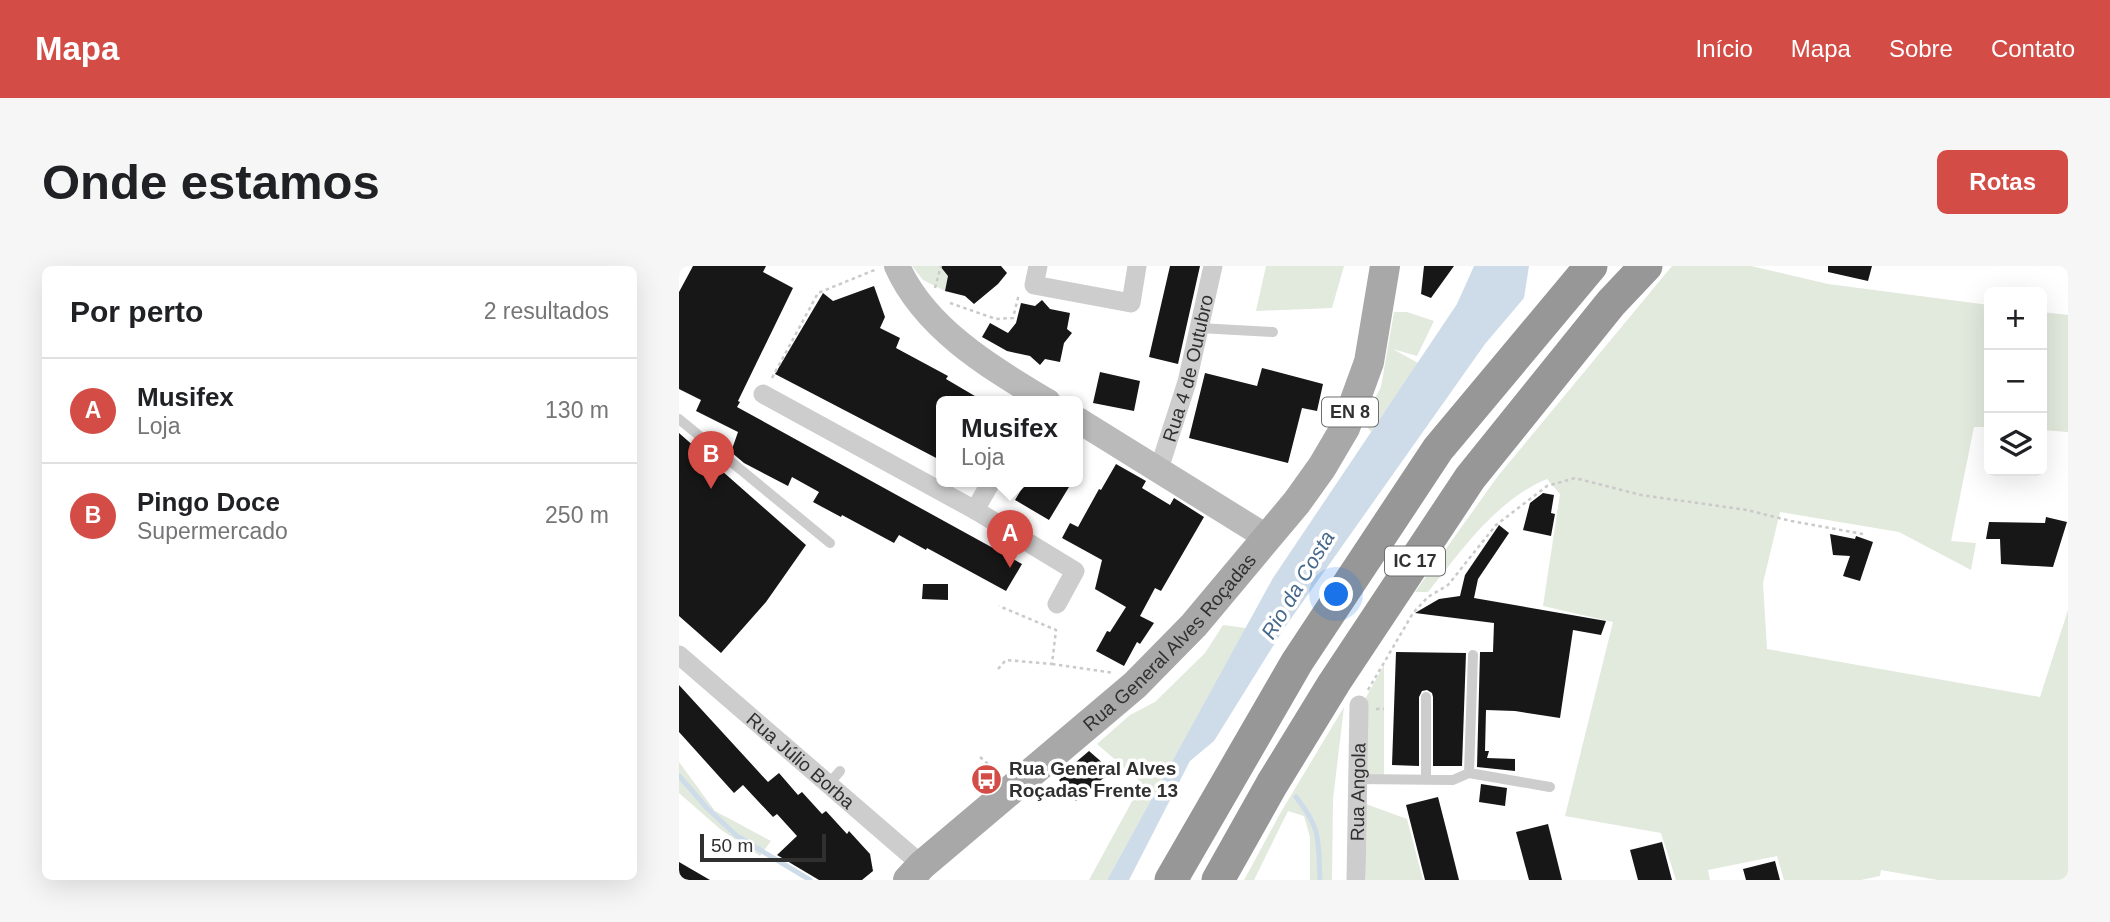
<!DOCTYPE html>
<html lang="pt">
<head>
<meta charset="utf-8">
<style>
	body { margin:0; font-family:Helvetica,sans-serif; background:#f6f6f6; color:#202124 }
	.controls { position:absolute; right:21px; top:21px; display:grid; overflow:hidden; border-radius:10px; box-shadow:0 7px 28px #0002 }
	.controls button { width:63px; height:63px; display:grid; place-items:center; padding:0; border:0; border-bottom:2px solid #e0e0e0; background:#fff; color:#202124; font:35px sans-serif }
	.scale { position:absolute; left:21px; bottom:18px; width:126px; box-sizing:border-box; padding-left:7px; border:4px solid #303030; border-top:0; font-size:19px; line-height:24px; white-space:nowrap; color:#303030; -webkit-text-stroke:5px #fff; paint-order:stroke }
	.you { position:absolute; left:658px; top:329px; width:24px; height:24px; margin:-18px; border:5px solid #fff; border-radius:50%; background:#1a73e8; box-shadow:0 0 0 10px #1a73e833 }
	.badge { display:grid; place-items:center; width:46px; height:46px; border-radius:50%; background:#d44c46; color:#fff; font-size:23px; font-weight:700 }
	.pin { position:absolute; translate:-50% -58px; filter:drop-shadow(0 2px 4px #0008) }
	.pin::after { content:''; position:absolute; top:37px; width:24px; height:21px; background:inherit; clip-path:polygon(0 0,100% 0,50% 100%) }
	.popup { position:absolute; left:257px; top:130px; width:147px; height:91px; box-sizing:border-box; display:grid; place-content:center; border-radius:10px; background:#fff; filter:drop-shadow(0 2px 5px #0005); font-size:23px; white-space:nowrap; color:#757577 }
	.popup b { font-size:26px; color:#202124 }
	.popup::after { content:''; position:absolute; left:50%; top:100%; margin-left:-14px; border:14px solid transparent; border-top-color:#fff }
	.list { margin:0; padding:0; list-style:none }
	h2 { display:flex; justify-content:space-between; align-items:center; height:91px; margin:0; padding:0 28px; font-size:30px }
	h2 small { font-size:23px; font-weight:400; color:#757577 }
	.list li { display:grid; grid-template-columns:46px 1fr auto; gap:21px; align-items:center; box-sizing:border-box; height:105px; padding:0 28px; border-top:2px solid #e0e0e0 }
	.list b { display:block; font-size:26px; white-space:nowrap }
	.list p { margin:0; font-size:23px; white-space:nowrap; color:#757577 }
	.list em { font-size:23px; font-style:normal; color:#757577 }
	.icon { flex:none; width:38px; height:38px; fill:none; stroke:currentColor; stroke-width:2; stroke-linecap:round; stroke-linejoin:round }
	.map { position:relative; flex:none; width:1389px; height:614px; overflow:hidden; border-radius:10px }
	header { display:flex; align-items:center; gap:42px; box-sizing:border-box; height:98px; padding:0 35px; background:#d44c46; color:#fff }
	header strong { font-size:33px }
	nav { display:flex; gap:38px; margin-inline-start:auto; font-size:24px }
	.intro { display:flex; align-items:center; justify-content:space-between; box-sizing:border-box; height:168px; padding:0 42px }
	h1 { margin:0; font-size:49px }
	.button { padding:18px 32px; border-radius:10px; background:#d44c46; color:#fff; font-size:24px; font-weight:700 }
	main { display:flex; gap:42px; padding:0 42px }
	aside { flex:1; background:#fff; border-radius:10px; box-shadow:0 7px 28px #0002 }
	.map>svg:first-child { display:block }
	.green { fill:#e2e9dd }
	.water { fill:#cedce9 }
	.lines { fill:none; stroke-linecap:round; stroke-linejoin:round }
	.stream { stroke:#cedce9; stroke-width:5 }
	.building { fill:#171717 }
	.path { stroke:#cacaca; stroke-width:2.5; stroke-dasharray:3.5 3.5; stroke-linecap:butt }
	.lane { stroke:#cdcdcd; stroke-width:10 }
	.street { stroke:#cdcdcd; stroke-width:19 }
	.secondary { stroke:#bababa; stroke-width:26 }
	.primary { stroke:#a8a8a8; stroke-width:30 }
	.highway { stroke:#979797; stroke-width:33 }
	.labels { text-anchor:middle; stroke-width:7; stroke-linejoin:round; paint-order:stroke }
	.shield { fill:#fff; stroke:#6e6e6e; stroke-width:2 }
	.shield-label { font-size:18px; font-weight:bold; fill:#303030 }
	.street-label { font-size:19px; fill:#303030; stroke:#fff }
	.poi-label { font-size:19px; font-weight:bold; fill:#303030; stroke:#fff; text-anchor:start }
	.water-label { font-size:21px; font-style:italic; fill:#46688b; stroke:#fff }
</style>
</head>
<body>
<header>
<strong>Mapa</strong>
<nav><a>Início</a><a>Mapa</a><a>Sobre</a><a>Contato</a></nav>
</header>
<div class="intro"><h1>Onde estamos</h1><a class="button">Rotas</a></div>
<main>
<aside>
<h2>Por perto<small>2 resultados</small></h2>
<ul class="list">
<li><span class="badge">A</span><div><b>Musifex</b><p>Loja</p></div><em>130 m</em></li>
<li><span class="badge">B</span><div><b>Pingo Doce</b><p>Supermercado</p></div><em>250 m</em></li>
</ul>
</aside>
<div class="map">
<svg width="1389" height="614" viewBox="0 0 1389 614">
	<rect width="100%" height="100%" fill="#fff"/>
	<!-- green -->
	<path class="green" d="M 233,0 L 272,0 L 266,25 L 244,14 Z
		M 587,0 L 665,0 L 653,42 L 577,45 Z
		M 993,0 L 1072,0 L 1149,18 L 1310,39 L 1310,161 L 1295,161 L 1272,275 L 1297,277 L 1292,304 L 1220,266 L 1101,246 L 1084,317 L 1088,383 L 1361,431 L 1389,344 L 1389,614 L 1259,614 L 1202,604 L 1201,610 L 1182,614 L 1105,614 L 1098,590 L 1029,604 L 1031,614 L 997,614 L 982,567 L 886,550 L 934,356 L 864,340 L 881,228 L 868,213 C 817,234 783,284 749,326 L 736,326 L 819,210 Z
		M 715,46 L 728,46 L 755,55 L 738,90 L 714,83 L 739,97 L 692,166 L 684,156 L 702,121 Z
		M 1363,46 L 1389,49 L 1389,166 L 1363,164 Z
		M 544,359 L 567,362 L 428,614 L 410,614 L 463,517 L 418,478 L 451,449 L 476,436 L 526,387 Z
		M 705,399 L 705,509 L 687,508 L 685,435 Z
		M 665,441 L 654,533 L 653,614 L 631,614 L 631,571 L 625,550 L 609,545 L 575,614 L 565,614 L 602,546 Z
		M 0,496 L 36,545 L 92,575 L 81,590 L 41,563 L 0,527 Z
		M 684,537 L 728,553 L 744,614 L 687,614 Z"/>
	<!-- water -->
	<path class="water" d="M 795,0 L 850,0 L 845,32 L 806,78 L 606,361 L 535,475 L 511,495 L 450,614 L 428,614 L 594,312 L 778,38 Z"/>
	<g class="lines">
		<!-- stream -->
		<path class="stream" d="M 0,510 L 28,542 L 58,570 L 131,614
			M 617,531 C 643,564 639,574 641,614"/>
	</g>
	<!-- building -->
	<path class="building" d="M 14,0 L 87,0 L 84,6 L 114,22 L 59,135 L 61,136 L 58,141 L 343,298 L 327,325 L 248,282 L 247,284 L 220,269 L 215,277 L 163,249 L 162,251 L 134,236 L 140,226 L 113,211 L 109,220 L 65,197 L 52,186 L 59,166 L 17,145 L 22,134 L 0,123 L 0,26 Z
		M 261,0 L 322,0 L 328,7 L 319,18 L 295,38 L 286,30 L 266,25 L 269,10 Z
		M 491,0 L 521,0 L 499,98 L 470,91 Z
		M 745,0 L 775,0 L 752,32 L 742,28 Z
		M 1149,0 L 1193,0 L 1189,15 L 1149,6 Z
		M 195,20 L 206,51 L 201,62 L 221,72 L 217,82 L 269,110 L 267,113 L 306,136 L 263,136 L 263,195 L 96,108 L 144,27 L 154,35 Z
		M 363,34 L 371,43 L 391,47 L 388,63 L 393,67 L 385,77 L 381,96 L 366,93 L 361,99 L 351,90 L 328,85 L 303,71 L 311,57 L 329,67 L 337,57 L 342,37 L 356,40 Z
		M 583,102 L 644,118 L 638,145 L 623,142 L 609,197 L 510,172 L 526,107 L 578,120 Z
		M 421,106 L 461,115 L 455,145 L 414,137 Z
		M 0,167 L 127,279 L 87,336 L 42,387 L 0,350 Z
		M 437,198 L 467,215 L 463,222 L 491,239 L 495,232 L 525,251 L 482,325 L 476,322 L 461,350 L 475,357 L 461,378 L 458,376 L 445,400 L 417,385 L 428,365 L 431,366 L 447,341 L 416,323 L 423,294 L 383,272 L 391,257 L 399,261 L 420,223 L 422,224 Z
		M 347,216 L 393,216 L 370,254 L 336,234 Z
		M 864,227 L 875,229 L 872,247 L 876,248 L 872,270 L 844,264 L 851,237 Z
		M 1367,251 L 1388,256 L 1374,301 L 1322,298 L 1321,273 L 1307,273 L 1310,256 L 1366,257 Z
		M 820,259 L 830,267 L 799,313 L 795,332 L 927,355 L 922,369 L 894,364 L 881,452 L 836,445 L 807,444 L 806,485 L 810,485 L 808,492 L 836,493 L 836,505 L 798,501 L 801,386 L 814,386 L 815,357 L 736,347 L 760,333 L 781,330 L 786,309 Z
		M 1151,268 L 1176,273 L 1177,270 L 1194,276 L 1181,315 L 1164,310 L 1171,290 L 1154,289 Z
		M 244,318 L 269,318 L 269,334 L 243,333 Z
		M 717,386 L 787,387 L 783,500 L 754,500 L 754,431 L 753,427 L 748,424 L 743,425 L 740,431 L 740,500 L 713,499 Z
		M 0,419 L 89,516 L 100,507 L 119,529 L 123,526 L 143,548 L 147,545 L 168,568 L 170,565 L 191,588 L 194,605 L 183,614 L 140,614 L 98,589 L 118,570 L 98,548 L 94,551 L 64,519 L 55,527 L 0,466 Z
		M 410,485 L 433,505 L 397,535 L 380,514 L 392,504 L 390,502 Z
		M 802,518 L 828,522 L 826,540 L 800,536 Z
		M 759,531 L 768,566 L 780,614 L 746,614 L 727,539 Z
		M 869,558 L 883,614 L 850,614 L 837,566 Z
		M 983,576 L 993,614 L 959,614 L 951,584 Z
		M 1096,595 L 1101,614 L 1067,614 L 1064,603 Z
		M 0,596 L 31,614 L 0,614 Z"/>
	<g class="lines">
		<!-- path -->
		<path class="path" d="M 256,22 L 262,0
			M 271,37 L 317,53 L 334,52 L 340,28
			M 93,112 L 139,27 L 198,3
			M 373,398 L 435,407
			M 319,403 L 327,394 L 373,398 L 377,364 L 320,340
			M 689,424 L 734,347 L 749,331 L 769,319 L 817,259 L 868,220 L 896,212 L 962,229 L 1068,244 L 1112,255 L 1184,268
			M 697,443 L 705,443
			M 301,491 L 317,505"/>
		<!-- lane -->
		<path class="lane" d="M 520,62 L 594,66
			M 0,153 L 151,277
			M 790,507 L 794,389
			M 678,513 L 774,514 L 790,507 L 871,521
			M 747,514 L 747,431
			M 150,518 L 161,505"/>
		<!-- street -->
		<g class="street">
			<path d="M 359,0 L 355,19 L 452,37 L 458,0"/>
			<path d="M 84,128 L 296,244 L 396,305 L 378,338"/>
			<path id="s1" d="M 480,203 L 508,116 L 534,0"/>
			<path d="M 296,244 L 312,216"/>
			<path id="s2" d="M 0,389 L 243,599"/>
			<path id="s3" d="M 677,614 L 680,439"/>
		</g>
		<!-- secondary -->
		<path class="secondary" d="M 218,0 C 246,63 311,101 369,136
			M 399,154 L 589,272"/>
		<!-- primary -->
		<path class="primary" id="s4" d="M 229,614 L 243,599 L 456,419 L 515,359 L 618,236 L 643,201 L 666,162 L 690,96 L 706,0"/>
		<!-- highway -->
		<path class="highway" d="M 492,614 L 618,396 L 759,183 L 912,0
			M 539,614 L 593,518 L 655,417 L 791,212 L 932,37 L 967,0"/>
	</g>
	<!-- icons -->
	<defs>
		<symbol id="bus-disc" viewBox="-11 -11 22 22"><circle r="9.5" fill="#d44c46" stroke="#fff"/><path d="M-5-6H5V4H4V6H2V4H-2V6H-4V4H-5ZM-3.5-4V0h7V-4ZM-3.5 1.2v1.5H-2V1.2ZM2 1.2v1.5H3.5V1.2Z" fill="#fff"/></symbol>
	</defs>
	<g fill-rule="evenodd">
		<use href="#bus-disc" x="290" y="496" width="35" height="35"/>
	</g>
	<g class="labels">
		<!-- shield labels -->
		<g class="shield">
			<rect x="643" y="131.5" width="56" height="29" rx="5"/>
			<rect x="706" y="280.5" width="60" height="29" rx="5"/>
		</g>
		<g class="shield-label">
			<text x="671" y="152">EN 8</text>
			<text x="736" y="301">IC 17</text>
		</g>
		<!-- street labels -->
		<g class="street-label">
			<text dy="7" stroke="none"><textPath href="#s1" startOffset="105">Rua 4 de Outubro</textPath></text>
			<text dy="7" stroke="none"><textPath href="#s4" startOffset="354">Rua General Alves Roçadas</textPath></text>
			<text dy="7" stroke="none"><textPath href="#s2" startOffset="161">Rua Júlio Borba</textPath></text>
			<text dy="7" stroke="none"><textPath href="#s3" startOffset="88">Rua Angola</textPath></text>
		</g>
		<!-- poi labels -->
		<g class="poi-label">
			<text x="330" y="509">Rua General Alves<tspan x="330" dy="22">Roçadas Frente 13</tspan></text>
		</g>
		<!-- water labels -->
		<g class="water-label">
			<text transform="translate(619 319) rotate(-59)" y="7">Rio da Costa</text>
		</g>
	</g>
</svg>
<div class="controls">
<button>+</button>
<button>−</button>
<button><svg class="icon" aria-label="layers" viewBox="0 0 24 24"><path d="M12 4l9 5-9 5-9-5zM3 14l9 5 9-5"/></svg></button>
</div>
<div class="scale">50 m</div>
<div class="you"></div>
<div class="pin badge" style="left:331px;top:302px">A</div>
<div class="popup"><b>Musifex</b>Loja</div>
<div class="pin badge" style="left:32px;top:223px">B</div>
</div>
</main>
</body>
</html>
